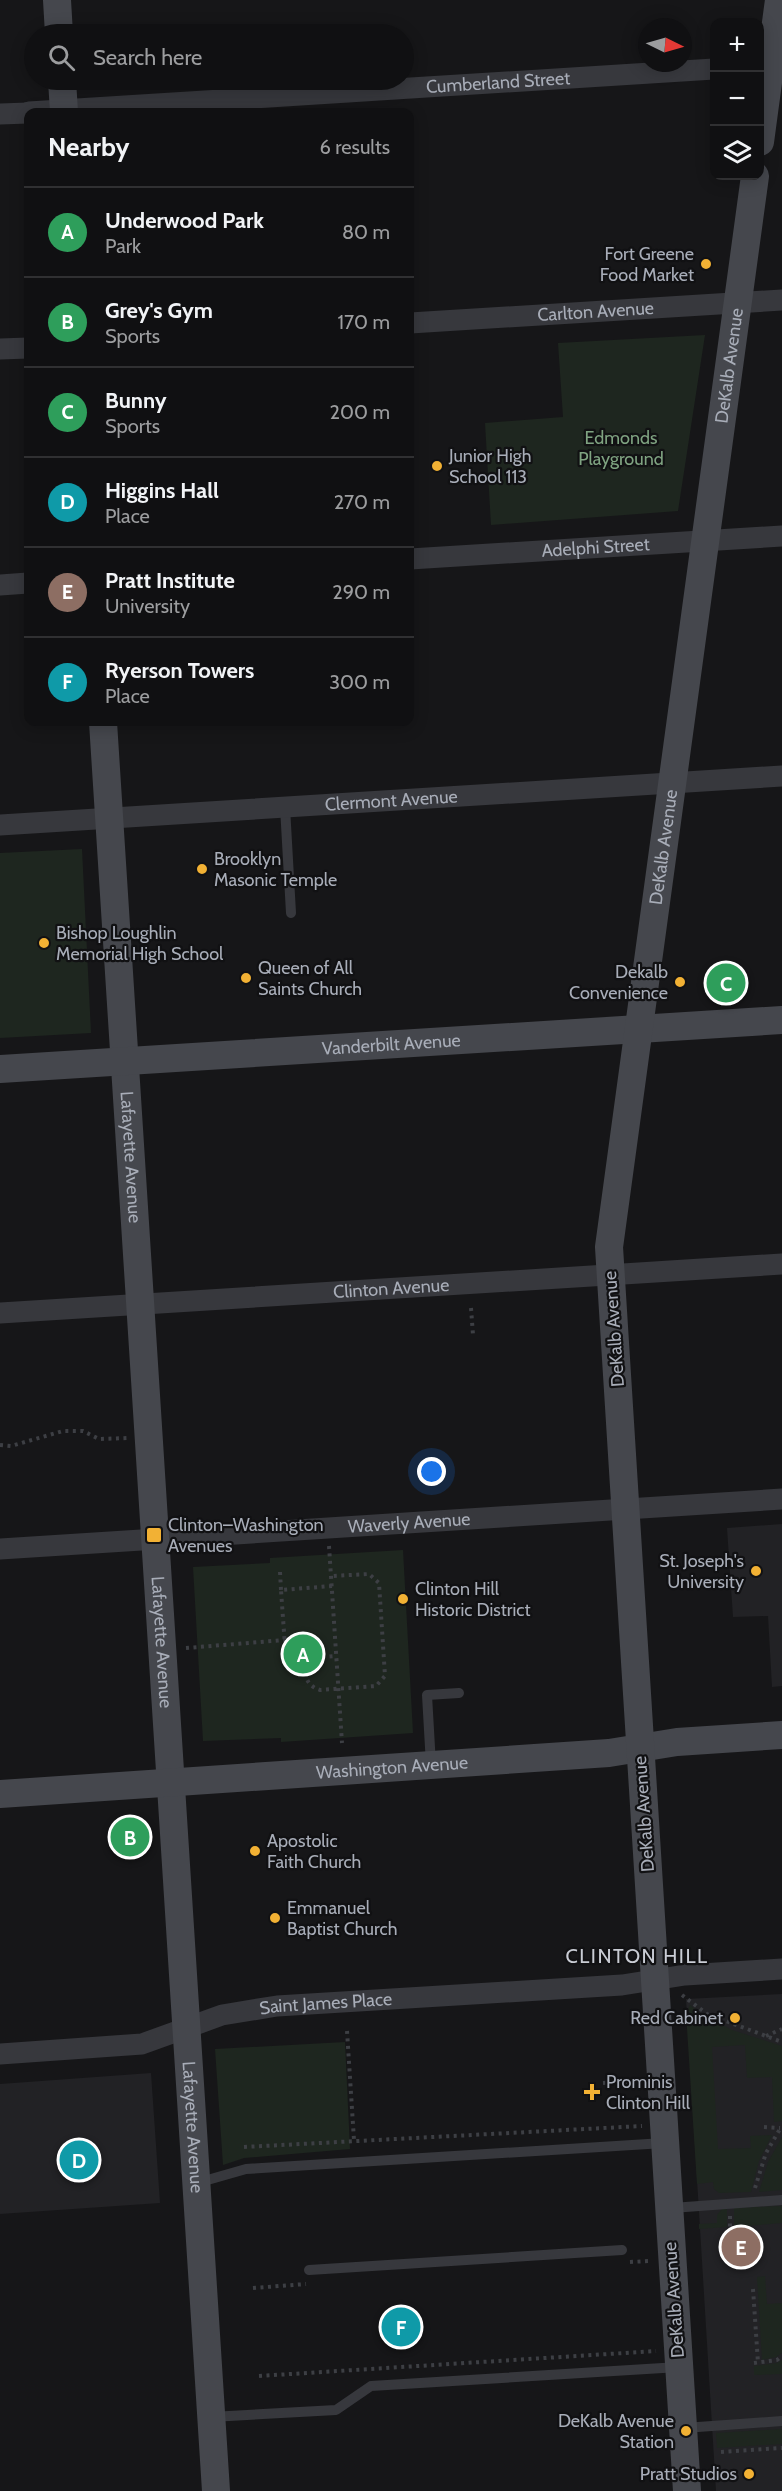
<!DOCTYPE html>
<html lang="en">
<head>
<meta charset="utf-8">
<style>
	body { margin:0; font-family:Cabin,sans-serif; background:#1e1e20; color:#f1f3f6 }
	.controls { position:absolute; right:18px; top:18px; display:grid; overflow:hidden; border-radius:12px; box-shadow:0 3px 15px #0003 }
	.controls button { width:54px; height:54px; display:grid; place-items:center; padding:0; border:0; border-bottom:2px solid #303032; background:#101012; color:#f1f3f6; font:30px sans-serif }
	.compass { position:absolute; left:638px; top:18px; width:54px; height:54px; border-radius:50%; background:#101012; box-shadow:0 3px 15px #0003; rotate:95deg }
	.you { position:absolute; left:432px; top:1472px; width:21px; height:21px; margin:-15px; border:4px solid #fff; border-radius:50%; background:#1a73e8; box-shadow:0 0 0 9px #1a73e833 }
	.badge { display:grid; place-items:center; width:39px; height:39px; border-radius:50%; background:#ea580c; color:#fff; font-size:20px; font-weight:700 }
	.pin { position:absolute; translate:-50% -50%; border:3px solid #fff; box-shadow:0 2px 6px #0006 }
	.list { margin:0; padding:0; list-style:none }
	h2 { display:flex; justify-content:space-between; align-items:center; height:78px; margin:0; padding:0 24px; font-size:26px }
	h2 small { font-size:20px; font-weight:400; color:#9c9d9f }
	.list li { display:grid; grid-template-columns:39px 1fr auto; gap:18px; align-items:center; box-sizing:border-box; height:90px; padding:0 24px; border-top:2px solid #303032 }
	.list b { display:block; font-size:22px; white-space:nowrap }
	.list p { margin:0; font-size:20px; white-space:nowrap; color:#9c9d9f }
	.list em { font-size:20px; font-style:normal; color:#9c9d9f }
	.icon { flex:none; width:33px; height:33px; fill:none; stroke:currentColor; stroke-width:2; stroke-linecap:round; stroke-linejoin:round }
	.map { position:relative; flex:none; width:782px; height:2491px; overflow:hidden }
	.search { position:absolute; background:#101012; box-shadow:0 3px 15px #0003; left:24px; top:24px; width:390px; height:66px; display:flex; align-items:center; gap:15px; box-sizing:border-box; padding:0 21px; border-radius:33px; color:#9c9d9f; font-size:22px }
	.panel { position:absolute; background:#101012; box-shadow:0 3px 15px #0003; left:24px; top:108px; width:390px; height:618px; border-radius:12px }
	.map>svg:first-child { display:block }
	.built { fill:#222225 }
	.green { fill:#1e261f }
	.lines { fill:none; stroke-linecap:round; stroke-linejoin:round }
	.path { stroke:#3d3f44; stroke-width:4; stroke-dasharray:3 4.5; stroke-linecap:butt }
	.lane { stroke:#37383d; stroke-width:10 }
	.street { stroke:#37383d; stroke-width:21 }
	.secondary { stroke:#45474d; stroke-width:28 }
	.poi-dot { fill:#f2b134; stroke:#111113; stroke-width:2 }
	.labels { text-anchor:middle; stroke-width:4.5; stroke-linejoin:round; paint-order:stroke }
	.street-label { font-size:18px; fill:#a8adb8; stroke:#111113 }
	.poi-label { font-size:18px; fill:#a8adb8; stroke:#111113; text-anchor:start }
	.park-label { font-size:18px; fill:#7fa381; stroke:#111113 }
	.neighbourhood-label { font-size:20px; letter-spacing:1.5px; fill:#c9ccd4; stroke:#111113 }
</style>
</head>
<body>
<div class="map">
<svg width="782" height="2491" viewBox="0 0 782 2491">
	<rect width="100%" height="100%" fill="#161618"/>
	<!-- built -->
	<path class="built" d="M 782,1524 L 782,1686 L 772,1687 L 768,1616 L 733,1617 L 727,1528 Z
		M 782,1994 L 782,2491 L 716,2491 L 686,1999 Z
		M 151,2073 L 160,2203 L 0,2214 L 0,2084 Z"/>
	<!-- green -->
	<path class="green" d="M 705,335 L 678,511 L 491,525 L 485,423 L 563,417 L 558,343 Z
		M 82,849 L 91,1033 L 0,1038 L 0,853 Z
		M 403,1550 L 413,1733 L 281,1742 L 281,1738 L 203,1741 L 193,1567 L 270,1563 L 270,1558 Z
		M 690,2005 L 701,2014 L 698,2016 L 700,2019 L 705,2016 L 732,2030 L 782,2046 L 782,2121 L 774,2122 L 772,2077 L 747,2078 L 745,2045 L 712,2047 L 718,2149 L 751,2148 L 750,2136 L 772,2135 L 759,2161 L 751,2192 L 719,2193 L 714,2189 L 713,2182 L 697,2184 L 686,2013 Z
		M 345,2042 L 350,2149 L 244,2158 L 223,2165 L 215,2049 Z
		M 782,2137 L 782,2190 L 759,2192 L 768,2162 Z
		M 782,2206 L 782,2223 L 734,2227 L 734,2208 Z
		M 722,2209 L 727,2209 L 727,2227 L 699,2229 L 699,2224 L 717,2223 L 717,2215 Z
		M 765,2276 L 767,2304 L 782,2303 L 782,2353 L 776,2357 L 762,2360 L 757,2277 Z
		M 782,2360 L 782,2374 L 754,2375 L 754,2366 L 777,2363 Z
		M 782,2429 L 782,2444 L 717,2448 L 716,2433 Z"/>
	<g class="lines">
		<!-- path -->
		<path class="path" d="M 471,1308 L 473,1335
			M 0,1445 L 11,1446 L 63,1431 L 83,1431 L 99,1439 L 127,1438
			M 329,1546 L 342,1743
			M 280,1572 L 281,1590
			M 332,1586 L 281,1590 L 286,1660 L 337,1656
			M 186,1648 L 285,1640
			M 304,1658 C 305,1673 304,1685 320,1690 L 376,1686 L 385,1676 L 379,1583 L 369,1574 L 332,1576
			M 682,1995 L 707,2014 L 782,2042
			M 347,2031 L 354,2140
			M 766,2036 L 782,2029
			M 603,2083 L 639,2081
			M 764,2127 L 780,2128
			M 244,2147 L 642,2126
			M 755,2188 L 766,2153 L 780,2129
			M 730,2216 L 730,2227
			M 630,2262 L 650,2261
			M 253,2288 L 306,2284
			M 753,2289 L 758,2363
			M 754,2363 L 777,2360 L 782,2356
			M 259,2376 L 656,2351
			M 721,2452 L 782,2448"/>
		<!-- lane -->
		<path class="lane" d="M 285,807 L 291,913
			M 431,1765 L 427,1695 L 459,1693
			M 197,2183 L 246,2169 L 664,2143
			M 672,2208 L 782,2200
			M 309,2270 L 622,2250
			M 211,2417 L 336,2410 L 371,2386 L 679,2367
			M 684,2428 L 782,2421"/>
		<!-- street -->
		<g class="street">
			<path id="s1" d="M 29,112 L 714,69"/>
			<path d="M 0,114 L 28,113"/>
			<path id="s2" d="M 410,323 L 782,300"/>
			<path d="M 0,349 L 28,348"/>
			<path id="s3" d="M 410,559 L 782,536"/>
			<path d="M 0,585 L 28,583"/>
			<path id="s4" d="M 0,825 L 782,776"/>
			<path id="s5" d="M 0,1313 L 782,1264"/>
			<path id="s6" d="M 0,1549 L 782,1499"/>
			<path id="s7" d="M 0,2054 L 142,2044 L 222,2015 L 277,2006 L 622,1985 L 685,1975 L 782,1969"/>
		</g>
		<!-- secondary -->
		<g class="secondary">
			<path d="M 57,0 L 59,34"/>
			<path d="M 62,80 L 64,112"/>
			<path d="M 760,142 L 779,0"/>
			<path id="s8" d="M 103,722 L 216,2491"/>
			<path id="s9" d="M 0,1069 L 782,1020"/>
			<path id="s10" d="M 0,1794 L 609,1753 L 677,1742 L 782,1735"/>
			<path id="s11" d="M 687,2491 L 609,1247 L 755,176"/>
		</g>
	</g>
	<!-- markers -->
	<g class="poi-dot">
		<circle cx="706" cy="264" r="6"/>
		<circle cx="437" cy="466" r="6"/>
		<circle cx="202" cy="869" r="6"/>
		<circle cx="44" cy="943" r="6"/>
		<circle cx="246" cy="978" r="6"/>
		<circle cx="680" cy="982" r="6"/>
		<rect x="146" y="1527" width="16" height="16" rx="3"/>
		<circle cx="756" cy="1571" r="6"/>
		<circle cx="403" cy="1599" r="6"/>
		<circle cx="255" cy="1851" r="6"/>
		<circle cx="275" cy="1918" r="6"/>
		<circle cx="735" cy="2018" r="6"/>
		<path d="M589 2083h6v6h6v6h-6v6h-6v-6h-6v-6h6z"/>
		<circle cx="686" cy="2431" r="6"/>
		<circle cx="749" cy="2474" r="6"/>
	</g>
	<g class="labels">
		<!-- street labels -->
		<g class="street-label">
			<text dy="6" stroke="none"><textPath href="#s1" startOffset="470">Cumberland Street</textPath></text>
			<text dy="6" stroke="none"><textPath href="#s2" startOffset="186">Carlton Avenue</textPath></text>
			<text dy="6" stroke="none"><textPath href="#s11" startOffset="2136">DeKalb Avenue</textPath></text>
			<text dy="6" stroke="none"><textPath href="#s3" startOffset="186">Adelphi Street</textPath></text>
			<text dy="6" stroke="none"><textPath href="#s4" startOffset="392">Clermont Avenue</textPath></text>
			<text dy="6" stroke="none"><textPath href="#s11" startOffset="1650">DeKalb Avenue</textPath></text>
			<text dy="6" stroke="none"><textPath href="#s9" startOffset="392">Vanderbilt Avenue</textPath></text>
			<text dy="6" stroke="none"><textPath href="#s8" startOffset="436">Lafayette Avenue</textPath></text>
			<text dy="6" stroke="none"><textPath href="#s5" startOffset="392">Clinton Avenue</textPath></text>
			<text transform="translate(614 1329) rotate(-94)" y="6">DeKalb Avenue</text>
			<text dy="6" stroke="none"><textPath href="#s6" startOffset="410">Waverly Avenue</textPath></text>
			<text dy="6" stroke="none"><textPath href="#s8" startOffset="922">Lafayette Avenue</textPath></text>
			<text dy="6" stroke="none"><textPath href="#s10" startOffset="393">Washington Avenue</textPath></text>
			<text transform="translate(644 1814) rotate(-94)" y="6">DeKalb Avenue</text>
			<text dy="6" stroke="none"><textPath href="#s7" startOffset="332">Saint James Place</textPath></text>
			<text dy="6" stroke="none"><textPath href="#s8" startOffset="1408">Lafayette Avenue</textPath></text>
			<text transform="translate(674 2300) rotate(-94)" y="6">DeKalb Avenue</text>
		</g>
		<!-- poi labels -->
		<g class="poi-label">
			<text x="694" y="260" text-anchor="end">Fort Greene<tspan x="694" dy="21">Food Market</tspan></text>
			<text x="449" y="462">Junior High<tspan x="449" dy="21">School 113</tspan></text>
			<text x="214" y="865">Brooklyn<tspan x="214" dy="21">Masonic Temple</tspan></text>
			<text x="56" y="939">Bishop Loughlin<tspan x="56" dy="21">Memorial High School</tspan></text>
			<text x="258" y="974">Queen of All<tspan x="258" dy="21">Saints Church</tspan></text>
			<text x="668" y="978" text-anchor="end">Dekalb<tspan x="668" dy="21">Convenience</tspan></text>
			<text x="168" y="1531">Clinton–Washington<tspan x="168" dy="21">Avenues</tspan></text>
			<text x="744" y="1567" text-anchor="end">St. Joseph's<tspan x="744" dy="21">University</tspan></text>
			<text x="415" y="1595">Clinton Hill<tspan x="415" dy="21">Historic District</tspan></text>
			<text x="267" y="1847">Apostolic<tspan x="267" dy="21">Faith Church</tspan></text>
			<text x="287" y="1914">Emmanuel<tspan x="287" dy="21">Baptist Church</tspan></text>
			<text x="723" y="2024" text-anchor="end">Red Cabinet</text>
			<text x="606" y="2088">Prominis<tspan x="606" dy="21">Clinton Hill</tspan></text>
			<text x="674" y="2427" text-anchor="end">DeKalb Avenue<tspan x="674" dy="21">Station</tspan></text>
			<text x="737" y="2480" text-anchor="end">Pratt Studios</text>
		</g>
		<!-- park labels -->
		<g class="park-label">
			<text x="621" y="444">Edmonds<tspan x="621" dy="21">Playground</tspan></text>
		</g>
		<!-- neighbourhood labels -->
		<g class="neighbourhood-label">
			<text x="637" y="1963">CLINTON HILL</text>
		</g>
	</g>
</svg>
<div class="controls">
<button>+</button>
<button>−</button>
<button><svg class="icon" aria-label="layers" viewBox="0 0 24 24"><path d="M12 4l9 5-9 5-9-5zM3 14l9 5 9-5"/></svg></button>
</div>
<svg class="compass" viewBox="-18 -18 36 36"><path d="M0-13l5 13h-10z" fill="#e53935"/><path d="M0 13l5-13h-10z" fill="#9c9d9f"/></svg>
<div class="you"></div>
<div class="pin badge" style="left:303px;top:1654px;background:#2e9e5b">A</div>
<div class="pin badge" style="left:130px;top:1837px;background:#2e9e5b">B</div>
<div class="pin badge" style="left:726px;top:983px;background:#2e9e5b">C</div>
<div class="pin badge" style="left:79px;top:2160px;background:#0f9aa8">D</div>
<div class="pin badge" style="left:741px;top:2247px;background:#8d6e63">E</div>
<div class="pin badge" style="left:401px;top:2327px;background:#0f9aa8">F</div>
<div class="search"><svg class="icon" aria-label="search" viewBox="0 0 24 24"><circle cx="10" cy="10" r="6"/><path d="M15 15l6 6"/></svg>Search here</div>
<section class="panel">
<h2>Nearby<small>6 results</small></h2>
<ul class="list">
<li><span class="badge" style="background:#2e9e5b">A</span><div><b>Underwood Park</b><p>Park</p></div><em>80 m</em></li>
<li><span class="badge" style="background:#2e9e5b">B</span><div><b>Grey's Gym</b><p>Sports</p></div><em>170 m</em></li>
<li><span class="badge" style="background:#2e9e5b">C</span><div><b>Bunny</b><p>Sports</p></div><em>200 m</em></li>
<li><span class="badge" style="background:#0f9aa8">D</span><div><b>Higgins Hall</b><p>Place</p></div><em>270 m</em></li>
<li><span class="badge" style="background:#8d6e63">E</span><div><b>Pratt Institute</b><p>University</p></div><em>290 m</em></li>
<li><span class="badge" style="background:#0f9aa8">F</span><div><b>Ryerson Towers</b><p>Place</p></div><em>300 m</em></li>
</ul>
</section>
</div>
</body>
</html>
